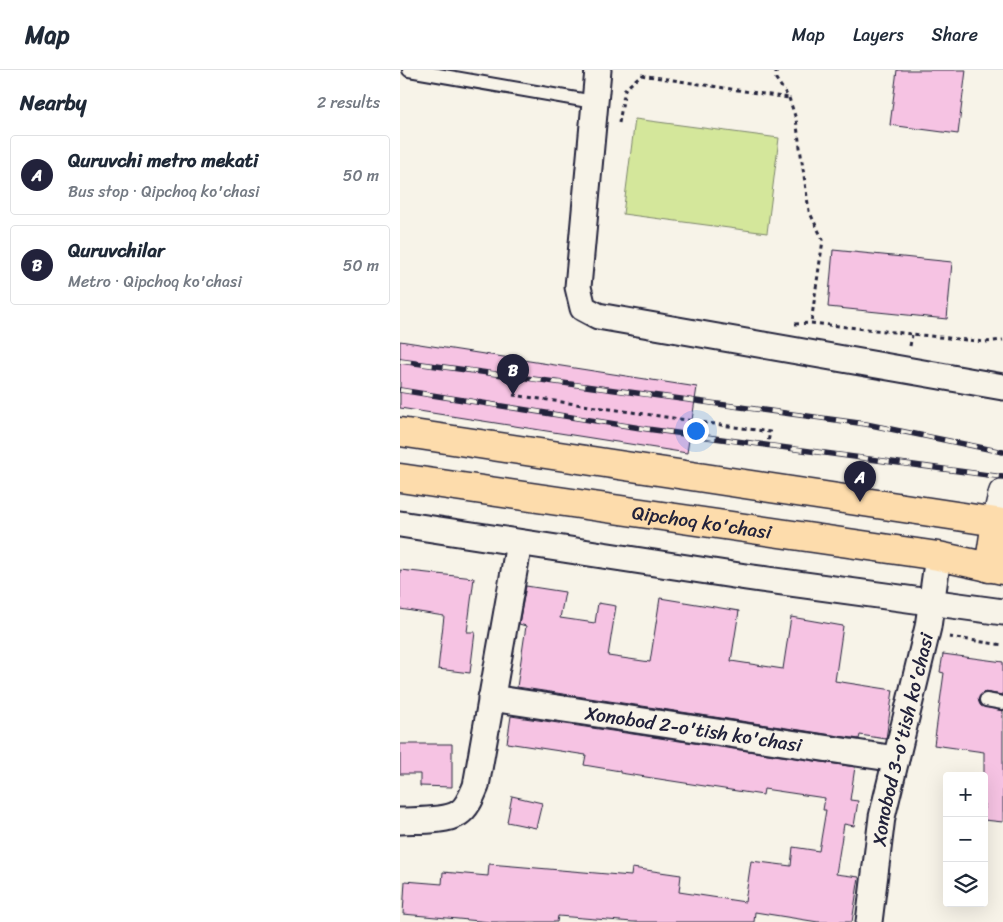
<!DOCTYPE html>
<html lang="en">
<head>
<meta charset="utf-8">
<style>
	body { margin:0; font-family:Sriracha,sans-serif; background:#f2f2f3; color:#1f2937 }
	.controls { position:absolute; right:15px; bottom:15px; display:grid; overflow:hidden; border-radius:5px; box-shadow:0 5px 20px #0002 }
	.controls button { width:45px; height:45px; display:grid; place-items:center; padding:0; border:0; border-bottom:1px solid #e0e1e3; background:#fff; color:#1f2937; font:25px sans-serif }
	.you { position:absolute; left:295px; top:360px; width:18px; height:18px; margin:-12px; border:4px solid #fff; border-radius:50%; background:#1a73e8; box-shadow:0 0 0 8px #1a73e833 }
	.badge { display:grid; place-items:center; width:32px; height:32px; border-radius:50%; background:#22223b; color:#fff; font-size:16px; font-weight:700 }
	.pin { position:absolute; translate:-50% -41px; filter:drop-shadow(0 1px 2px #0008) }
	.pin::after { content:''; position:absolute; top:26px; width:18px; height:15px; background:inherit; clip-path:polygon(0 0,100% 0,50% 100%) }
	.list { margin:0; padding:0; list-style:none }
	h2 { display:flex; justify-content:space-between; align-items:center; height:65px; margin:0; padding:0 20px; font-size:21px }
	h2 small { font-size:16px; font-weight:400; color:#747a83 }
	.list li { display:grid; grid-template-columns:32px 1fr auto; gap:15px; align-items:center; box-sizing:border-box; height:80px; margin:0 10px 10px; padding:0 10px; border:1px solid #e0e1e3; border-radius:5px }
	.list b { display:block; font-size:19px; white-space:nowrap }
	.list p { margin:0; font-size:16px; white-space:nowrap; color:#747a83 }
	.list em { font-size:16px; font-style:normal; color:#747a83 }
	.icon { flex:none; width:28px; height:28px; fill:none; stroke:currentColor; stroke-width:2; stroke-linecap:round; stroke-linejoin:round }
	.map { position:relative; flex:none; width:603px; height:852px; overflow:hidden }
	header { display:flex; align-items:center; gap:30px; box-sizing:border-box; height:70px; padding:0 25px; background:#fff; border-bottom:1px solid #e0e1e3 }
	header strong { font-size:24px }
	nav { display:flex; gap:28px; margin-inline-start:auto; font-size:18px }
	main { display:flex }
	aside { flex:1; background:#fff }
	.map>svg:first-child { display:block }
	.green { fill:#d4e79b; stroke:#7b846b }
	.building { fill:#f6c3e3; stroke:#22223b }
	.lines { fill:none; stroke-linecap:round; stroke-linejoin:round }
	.service-casing { stroke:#22223b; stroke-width:16 }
	.minor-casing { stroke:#22223b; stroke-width:29 }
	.tertiary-casing { stroke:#22223b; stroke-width:31 }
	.primary-casing { stroke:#22223b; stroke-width:31 }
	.path { stroke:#22223b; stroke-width:3; stroke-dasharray:4 4; stroke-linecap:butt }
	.service { stroke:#f7f3e8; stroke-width:12 }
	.minor { stroke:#f7f3e8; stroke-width:25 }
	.tertiary { stroke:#f7f3e8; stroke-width:28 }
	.primary { stroke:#fddcac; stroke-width:28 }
	.rail-casing { stroke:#22223b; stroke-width:5.5 }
	.rail { stroke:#f7f3e8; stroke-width:4; stroke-dasharray:11; stroke-linecap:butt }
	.labels { text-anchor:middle; stroke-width:4; stroke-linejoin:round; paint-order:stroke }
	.street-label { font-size:19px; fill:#22223b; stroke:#f7f3e8 }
</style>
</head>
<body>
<header>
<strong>Map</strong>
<nav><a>Map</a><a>Layers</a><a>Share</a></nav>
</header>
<main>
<aside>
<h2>Nearby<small>2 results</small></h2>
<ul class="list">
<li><span class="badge">A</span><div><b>Quruvchi metro mekati</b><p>Bus stop · Qipchoq ko'chasi</p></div><em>50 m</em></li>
<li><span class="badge">B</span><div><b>Quruvchilar</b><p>Metro · Qipchoq ko'chasi</p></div><em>50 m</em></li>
</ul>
</aside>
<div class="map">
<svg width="603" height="852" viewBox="0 0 603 852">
	<rect width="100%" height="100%" fill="#f7f3e8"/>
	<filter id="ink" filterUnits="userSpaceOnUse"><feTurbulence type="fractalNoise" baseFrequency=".02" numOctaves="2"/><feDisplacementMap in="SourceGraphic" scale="10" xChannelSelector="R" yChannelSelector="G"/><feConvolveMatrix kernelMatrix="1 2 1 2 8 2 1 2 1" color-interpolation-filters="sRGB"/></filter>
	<g filter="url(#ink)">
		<!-- green -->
		<path class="green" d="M 235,49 L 379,68 L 367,163 L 223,144 Z"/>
		<!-- building -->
		<path class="building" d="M 497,0 L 566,0 L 558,64 L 490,55 Z
			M 433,180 L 552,192 L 547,249 L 428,237 Z
			M 0,271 L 297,317 L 287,383 L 0,338 Z
			M 0,500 L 74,508 L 67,562 L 75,562 L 70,603 L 38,599 L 44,546 L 0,539 Z
			M 126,516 L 165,522 L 160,548 L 195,553 L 198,533 L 216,536 L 208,586 L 250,592 L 260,528 L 339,541 L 331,591 L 383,599 L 391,547 L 443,556 L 435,611 L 493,620 L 486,669 L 460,665 L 459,669 L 117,617 L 126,556 L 119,554 Z
			M 543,584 L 603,592 L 603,625 L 584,622 L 578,629 L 581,636 L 603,641 L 603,752 L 584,750 L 584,682 L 534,675 L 544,603 L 540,602 Z
			M 111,646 L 455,697 L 450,730 L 458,731 L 454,756 L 444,754 L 436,804 L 459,807 L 452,852 L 418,852 L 355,842 L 354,852 L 233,852 L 158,846 L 157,852 L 91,852 L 3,844 L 5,811 L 42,814 L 43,802 L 88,806 L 89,794 L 231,806 L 232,798 L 281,805 L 279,822 L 345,832 L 351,791 L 391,796 L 393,777 L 419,781 L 426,740 L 423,740 L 425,728 L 364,719 L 363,725 L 220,703 L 220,701 L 184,695 L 186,685 L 107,673 Z
			M 0,674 L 52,674 L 52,717 L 20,716 L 20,704 L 0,704 Z
			M 112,726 L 142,733 L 136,758 L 107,752 Z"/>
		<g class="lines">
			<defs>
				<path id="service" d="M 9,0 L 194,32
					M 586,630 L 603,633"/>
				<g id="minor">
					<path d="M 198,0 L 178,217 L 183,238 L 198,246 L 603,317"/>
					<path d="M 0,454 L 346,507 L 603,542"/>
					<path id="s1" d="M 91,628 L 496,689"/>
					<path d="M 0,751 C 17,750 45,752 59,743 C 68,737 72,725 76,716 L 119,473"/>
					<path id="s2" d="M 469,852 L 482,747 L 528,557 L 538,486"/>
				</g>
				<path id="tertiary" d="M 596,452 L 603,423"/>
				<g id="primary">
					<path d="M 0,362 L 603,453"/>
					<path id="s3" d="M 0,408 L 538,486 L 603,500"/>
					<path d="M 589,498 L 596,452"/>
				</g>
			</defs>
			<!-- service casing -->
			<use href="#service" class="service-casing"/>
			<!-- minor casing -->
			<use href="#minor" class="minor-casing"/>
			<!-- tertiary casing -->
			<use href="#tertiary" class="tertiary-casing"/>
			<!-- primary casing -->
			<use href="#primary" class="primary-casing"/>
			<!-- path -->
			<path class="path" d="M 376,0 L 376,9 L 389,28 L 396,49 L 409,141 L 423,170 L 411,253
				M 219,53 L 225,19 L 241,5 L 389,28
				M 395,254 L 411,253 L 585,272 L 603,270
				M 510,276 L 512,265
				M 113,325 L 370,362 L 366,382
				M 549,567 L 603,575"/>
			<!-- service -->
			<use href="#service" class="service"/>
			<!-- minor -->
			<use href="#minor" class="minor"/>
			<!-- tertiary -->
			<use href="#tertiary" class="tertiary"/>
			<!-- primary -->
			<use href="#primary" class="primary"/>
			<defs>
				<path id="rail" d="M 0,291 L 466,354 L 603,382
					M 0,320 L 247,359 L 603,407"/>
			</defs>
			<!-- rail casing -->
			<use href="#rail" class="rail-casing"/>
			<!-- rail -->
			<use href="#rail" class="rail"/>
		</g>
	</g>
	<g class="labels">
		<!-- street labels -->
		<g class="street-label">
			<text dy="7" stroke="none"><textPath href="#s3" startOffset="305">Qipchoq ko'chasi</textPath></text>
			<text dy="7" stroke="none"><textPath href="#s1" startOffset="205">Xonobod 2-o'tish ko'chasi</textPath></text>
			<text dy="7" stroke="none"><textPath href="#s2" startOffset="186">Xonobod 3-o'tish ko'chasi</textPath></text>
		</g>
	</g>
</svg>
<div class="controls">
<button>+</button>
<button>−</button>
<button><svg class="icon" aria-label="layers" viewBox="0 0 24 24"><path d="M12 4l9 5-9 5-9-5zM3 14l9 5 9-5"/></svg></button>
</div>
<div class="you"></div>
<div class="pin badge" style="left:460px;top:432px">A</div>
<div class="pin badge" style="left:113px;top:325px">B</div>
</div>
</main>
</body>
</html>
